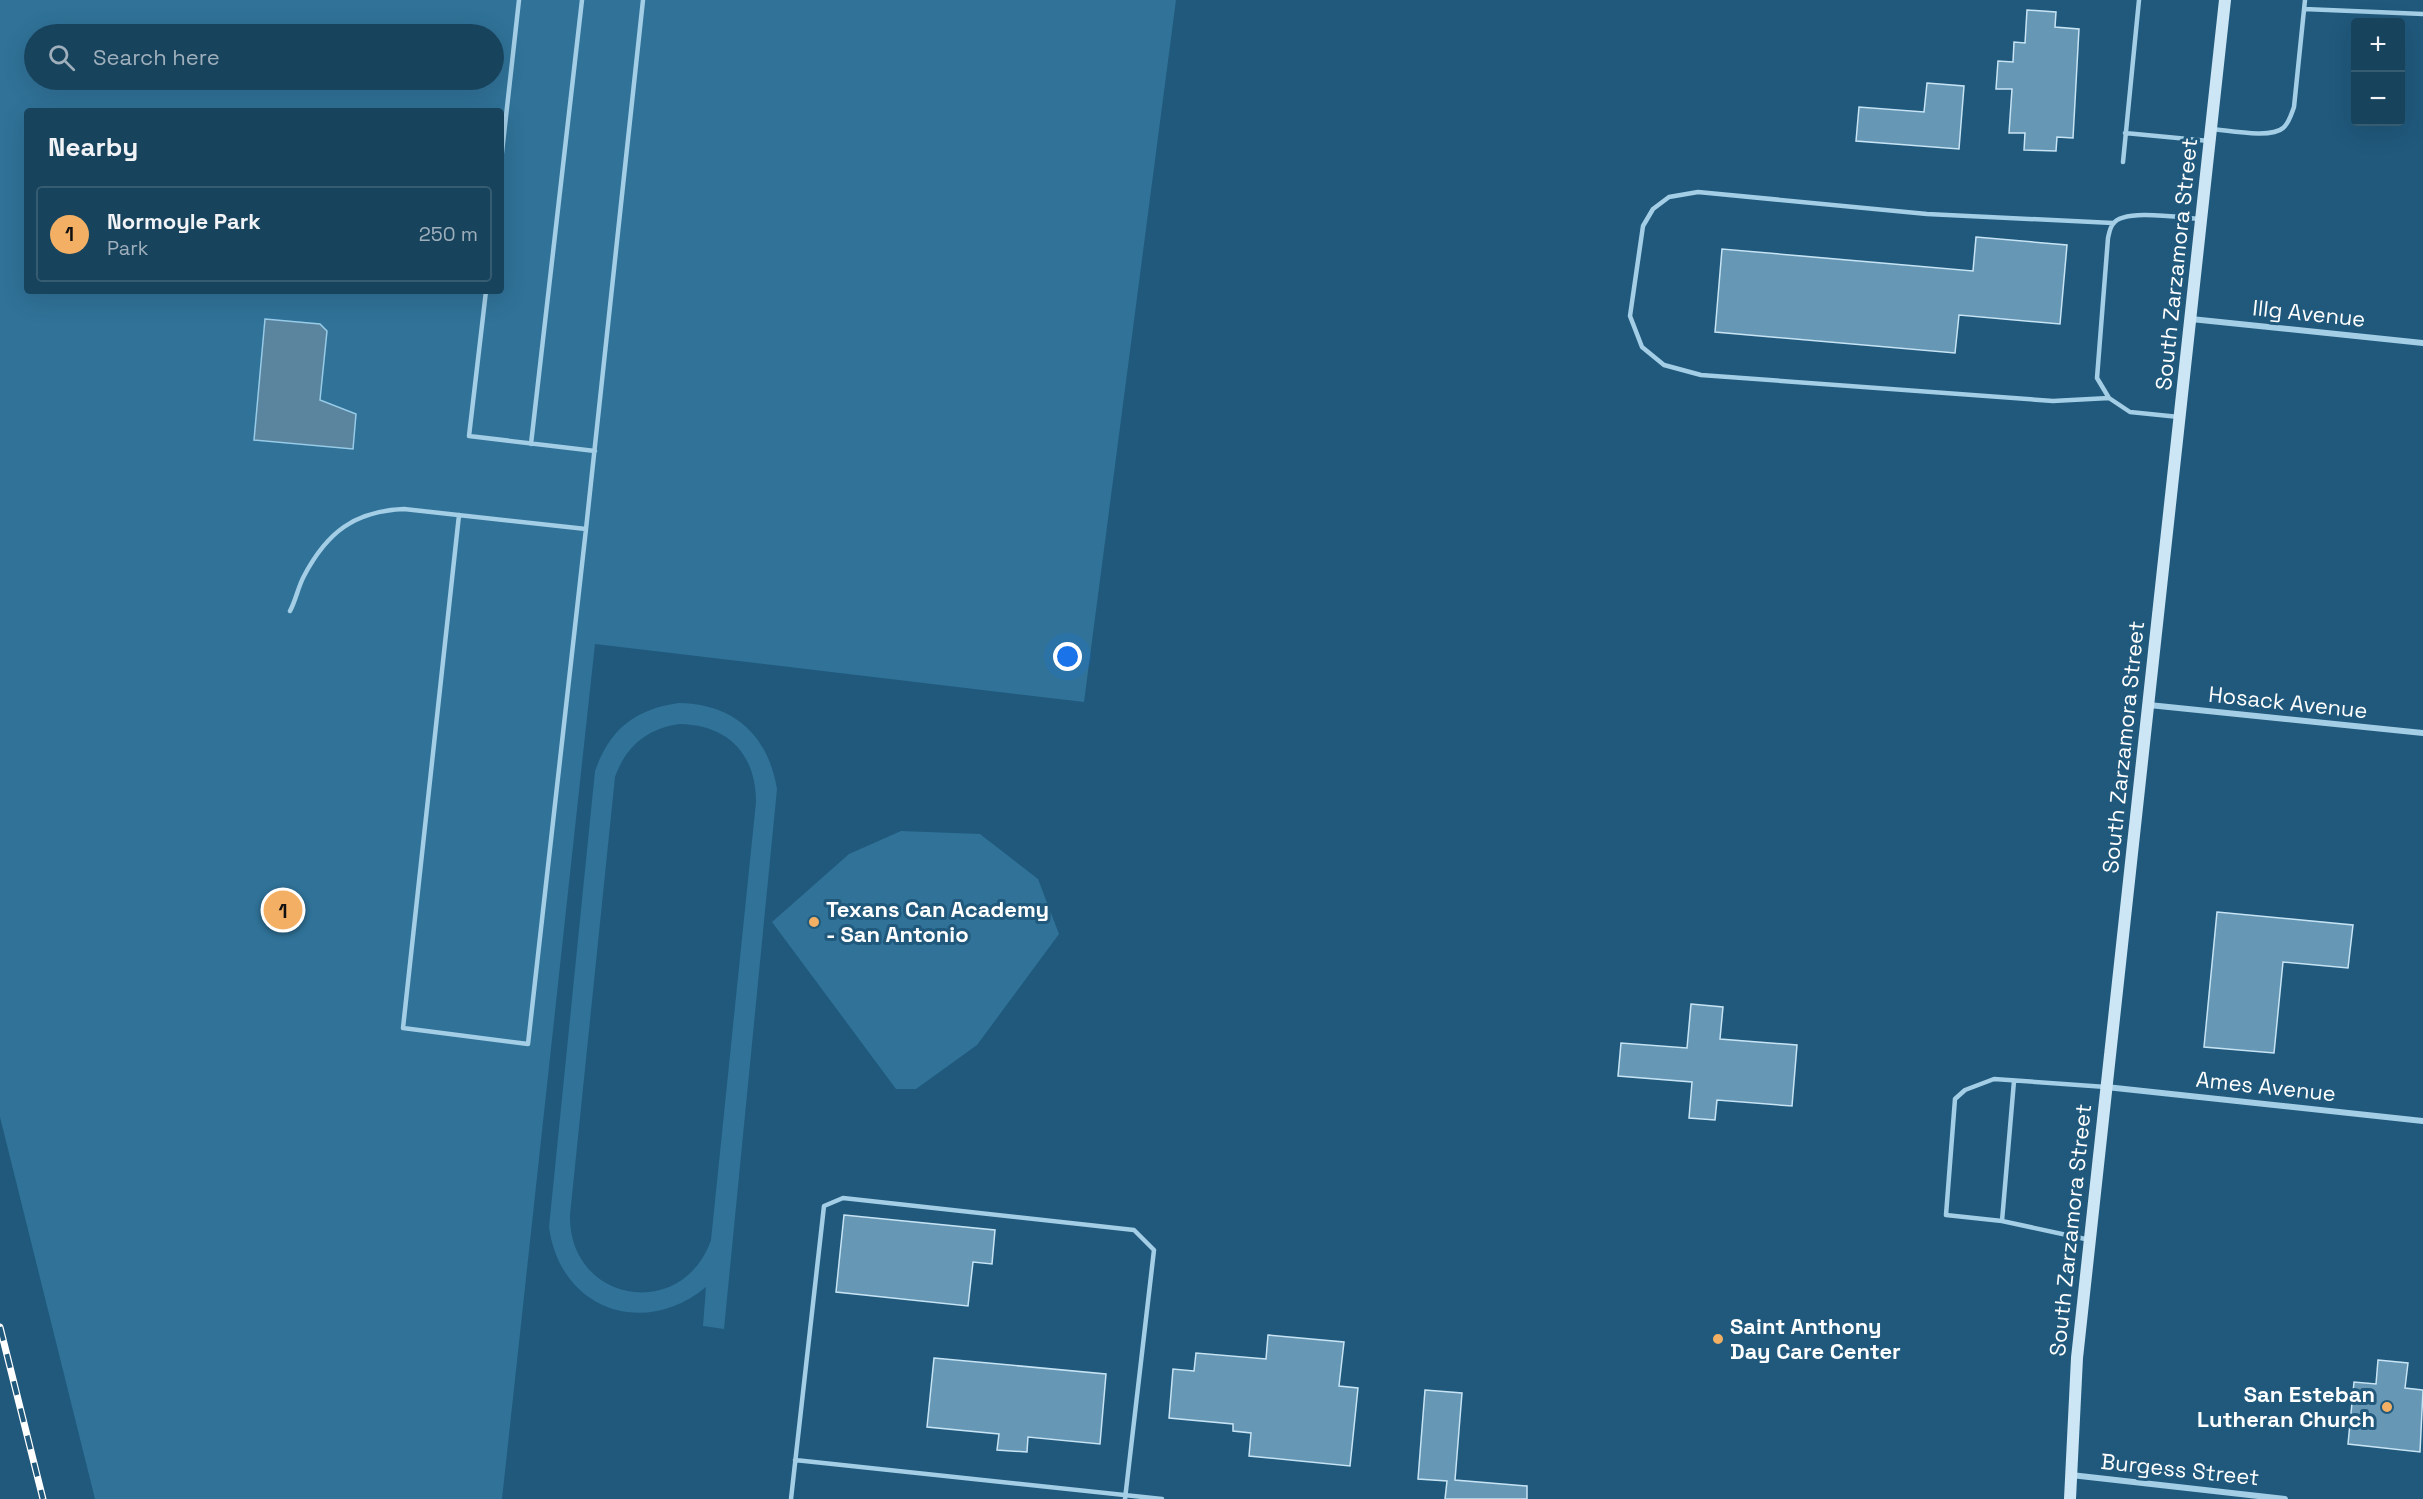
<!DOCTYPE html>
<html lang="en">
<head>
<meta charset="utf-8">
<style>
	body { margin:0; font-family:"Space Grotesk",sans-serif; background:#214a63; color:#f1f3f6 }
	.controls { position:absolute; right:18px; top:18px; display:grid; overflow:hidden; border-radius:6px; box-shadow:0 6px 24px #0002 }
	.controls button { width:54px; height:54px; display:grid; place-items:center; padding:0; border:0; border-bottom:2px solid #365c72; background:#18435d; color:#f1f3f6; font:30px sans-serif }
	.you { position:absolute; left:1068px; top:657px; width:21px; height:21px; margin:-15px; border:4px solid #fff; border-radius:50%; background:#1a73e8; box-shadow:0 0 0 9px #1a73e833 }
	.badge { display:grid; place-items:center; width:39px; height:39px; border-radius:50%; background:#f3b064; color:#111; font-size:20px; font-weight:700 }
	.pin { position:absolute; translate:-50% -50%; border:3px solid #fff; box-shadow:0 2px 6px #0006 }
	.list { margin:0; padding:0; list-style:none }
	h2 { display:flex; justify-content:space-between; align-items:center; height:78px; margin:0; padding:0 24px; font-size:26px }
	h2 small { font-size:20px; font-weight:400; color:#9fb0bc }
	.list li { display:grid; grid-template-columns:39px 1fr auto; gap:18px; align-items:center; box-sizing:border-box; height:96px; margin:0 12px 12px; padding:0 12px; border:2px solid #365c72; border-radius:6px }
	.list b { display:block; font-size:22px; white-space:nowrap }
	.list p { margin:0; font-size:20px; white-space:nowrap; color:#9fb0bc }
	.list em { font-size:20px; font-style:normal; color:#9fb0bc }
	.icon { flex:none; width:33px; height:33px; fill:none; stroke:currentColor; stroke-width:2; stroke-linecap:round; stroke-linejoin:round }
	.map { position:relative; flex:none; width:2423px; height:1499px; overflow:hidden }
	.search { position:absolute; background:#18435d; box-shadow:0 6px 24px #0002; left:24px; top:24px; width:480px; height:66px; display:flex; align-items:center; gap:15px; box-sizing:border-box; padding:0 21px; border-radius:33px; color:#9fb0bc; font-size:22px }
	.panel { position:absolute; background:#18435d; box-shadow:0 6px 24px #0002; left:24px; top:108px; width:480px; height:186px; border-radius:6px }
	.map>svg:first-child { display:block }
	.green { fill:#307298; fill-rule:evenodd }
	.water { fill:#5b849e; stroke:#97cbe8; stroke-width:1.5 }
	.building { fill:#6697b4; stroke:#c7e4f5; stroke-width:1.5 }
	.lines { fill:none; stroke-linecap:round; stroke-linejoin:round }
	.service { stroke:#a3cee6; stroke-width:4.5 }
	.minor { stroke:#a3cee6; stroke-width:6 }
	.secondary { stroke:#cde6f5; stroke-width:12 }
	.rail-casing { stroke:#fff; stroke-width:7 }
	.rail { stroke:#20597c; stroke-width:4.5; stroke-dasharray:14; stroke-linecap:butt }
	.poi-dot { fill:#f3b064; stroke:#20597c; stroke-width:2 }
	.labels { text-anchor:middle; stroke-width:6; stroke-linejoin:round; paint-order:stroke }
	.street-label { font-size:22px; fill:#fff; stroke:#20597c }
	.poi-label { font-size:22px; font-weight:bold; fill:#fff; stroke:#20597c; text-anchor:start }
</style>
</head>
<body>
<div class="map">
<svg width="2423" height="1499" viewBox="0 0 2423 1499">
	<rect width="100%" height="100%" fill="#20597c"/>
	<!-- green -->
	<path class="green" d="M 0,0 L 1176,0 L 1084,702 L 595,644 L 502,1499 L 95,1499 L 0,1117 ZM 34,34 L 494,34 L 494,80 L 34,80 ZM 27,111 L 501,111 L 501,291 L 27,291 Z
		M 679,703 C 734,704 768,735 777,789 L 724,1329 L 703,1326 L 706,1287 C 643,1339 560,1309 549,1227 L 595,771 C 610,729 635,709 679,703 ZM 680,724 C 728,725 756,754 756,802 L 711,1240 C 682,1323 568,1302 570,1215 L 615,777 C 626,746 648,728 680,724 Z
		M 901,831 L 980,834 L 1038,879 L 1059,934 L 977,1045 L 916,1089 L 896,1089 L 772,922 L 849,854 Z"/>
	<!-- water -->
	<path class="water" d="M 265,319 L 320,324 L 327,331 L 320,400 L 356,414 L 353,449 L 254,440 Z"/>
	<!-- building -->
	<path class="building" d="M 2027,10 L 2056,12 L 2055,27 L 2079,29 L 2073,138 L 2057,137 L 2056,151 L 2024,150 L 2025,133 L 2009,133 L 2012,89 L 1996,89 L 1998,61 L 2013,62 L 2014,42 L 2025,43 Z
		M 1927,83 L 1964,86 L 1959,149 L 1856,141 L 1859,107 L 1924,112 Z
		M 1976,237 L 2067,245 L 2060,324 L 1959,315 L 1955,353 L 1715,332 L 1722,249 L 1973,271 Z
		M 2217,912 L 2353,925 L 2348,968 L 2283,962 L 2274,1053 L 2204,1047 Z
		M 1691,1004 L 1723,1007 L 1720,1039 L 1797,1045 L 1792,1106 L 1717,1100 L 1715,1120 L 1689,1118 L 1692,1082 L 1618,1076 L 1621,1043 L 1687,1048 Z
		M 844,1215 L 995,1230 L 992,1264 L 973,1262 L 968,1306 L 836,1292 Z
		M 1268,1335 L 1344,1342 L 1339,1386 L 1358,1388 L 1350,1466 L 1249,1456 L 1251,1433 L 1233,1431 L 1233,1424 L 1169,1418 L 1173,1369 L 1194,1371 L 1196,1353 L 1266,1359 Z
		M 934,1358 L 1106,1374 L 1100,1444 L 1028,1437 L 1027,1452 L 997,1450 L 999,1434 L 927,1427 Z
		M 2378,1360 L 2408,1363 L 2405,1388 L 2423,1390 L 2420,1452 L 2348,1444 L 2354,1382 L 2376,1384 Z
		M 1425,1390 L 1462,1393 L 1455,1480 L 1527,1486 L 1527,1499 L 1445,1499 L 1447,1481 L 1418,1479 Z"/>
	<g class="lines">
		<!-- service -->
		<path class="service" d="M 2304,9 L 2423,14
			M 2211,129 C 2227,130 2271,139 2283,128 C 2289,123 2291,115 2294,107 L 2305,0
			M 2125,133 L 2209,141
			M 501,161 L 519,0
			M 2123,162 L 2139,0
			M 486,291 L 469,436 L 595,451
			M 2109,398 L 2053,401 L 1701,375 L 1664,365 L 1642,347 L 1630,316 L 1643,226 L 1653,209 L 1669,197 L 1698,192 L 1927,214 L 2113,223
			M 2179,417 L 2130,412 L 2109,398 L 2097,378 L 2108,238 C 2109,234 2110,227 2113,224 C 2123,208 2182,218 2199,219
			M 531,444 L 582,0
			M 459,515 L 403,1028 L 528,1044 L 586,529
			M 290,611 C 296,600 298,587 304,576 C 327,532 355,511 404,509 L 586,529 L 643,0
			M 2014,1081 L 2002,1221 L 2090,1240
			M 2002,1221 L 1946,1215 L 1955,1099 L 1965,1090 L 1994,1079 L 2106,1087
			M 795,1460 L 1162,1499
			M 791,1499 L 824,1206 L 843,1198 L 1134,1230 L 1154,1250 L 1125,1499"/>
		<!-- minor -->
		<path class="minor" d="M 2191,319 L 2423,343
			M 2149,705 L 2423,733
			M 2106,1087 L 2423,1121
			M 2071,1475 L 2285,1499"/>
		<!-- secondary -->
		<path class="secondary" d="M 2070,1499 L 2077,1358 L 2225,0"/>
		<defs>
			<path id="rail" d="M 0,1327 L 43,1499"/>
		</defs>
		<!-- rail casing -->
		<use href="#rail" class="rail-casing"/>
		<!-- rail -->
		<use href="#rail" class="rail"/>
	</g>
	<!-- markers -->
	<g class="poi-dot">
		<circle cx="814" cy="922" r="6"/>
		<circle cx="1718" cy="1339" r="6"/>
		<circle cx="2387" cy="1407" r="6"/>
	</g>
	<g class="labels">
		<!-- street labels -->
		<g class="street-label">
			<text transform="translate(2176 264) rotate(-84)" y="8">South Zarzamora Street</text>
			<text transform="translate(2309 313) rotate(6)" y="8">Illg Avenue</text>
			<text transform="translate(2288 702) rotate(6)" y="8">Hosack Avenue</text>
			<text transform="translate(2123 747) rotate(-84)" y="8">South Zarzamora Street</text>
			<text transform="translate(2266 1086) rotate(6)" y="8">Ames Avenue</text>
			<text transform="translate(2070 1230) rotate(-84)" y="8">South Zarzamora Street</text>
			<text transform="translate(2180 1469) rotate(6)" y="8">Burgess Street</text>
		</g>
		<!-- poi labels -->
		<g class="poi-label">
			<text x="826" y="917">Texans Can Academy<tspan x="826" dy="25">- San Antonio</tspan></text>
			<text x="1730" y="1334">Saint Anthony<tspan x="1730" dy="25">Day Care Center</tspan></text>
			<text x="2375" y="1402" text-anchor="end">San Esteban<tspan x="2375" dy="25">Lutheran Church</tspan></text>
		</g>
	</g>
</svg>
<div class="controls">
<button>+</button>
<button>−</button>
</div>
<div class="you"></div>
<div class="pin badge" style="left:283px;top:910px">1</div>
<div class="search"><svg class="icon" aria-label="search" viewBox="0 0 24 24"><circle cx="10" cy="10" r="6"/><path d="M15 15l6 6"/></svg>Search here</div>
<section class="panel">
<h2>Nearby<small></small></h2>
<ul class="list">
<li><span class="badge">1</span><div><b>Normoyle Park</b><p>Park</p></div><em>250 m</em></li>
</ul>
</section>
</div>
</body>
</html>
